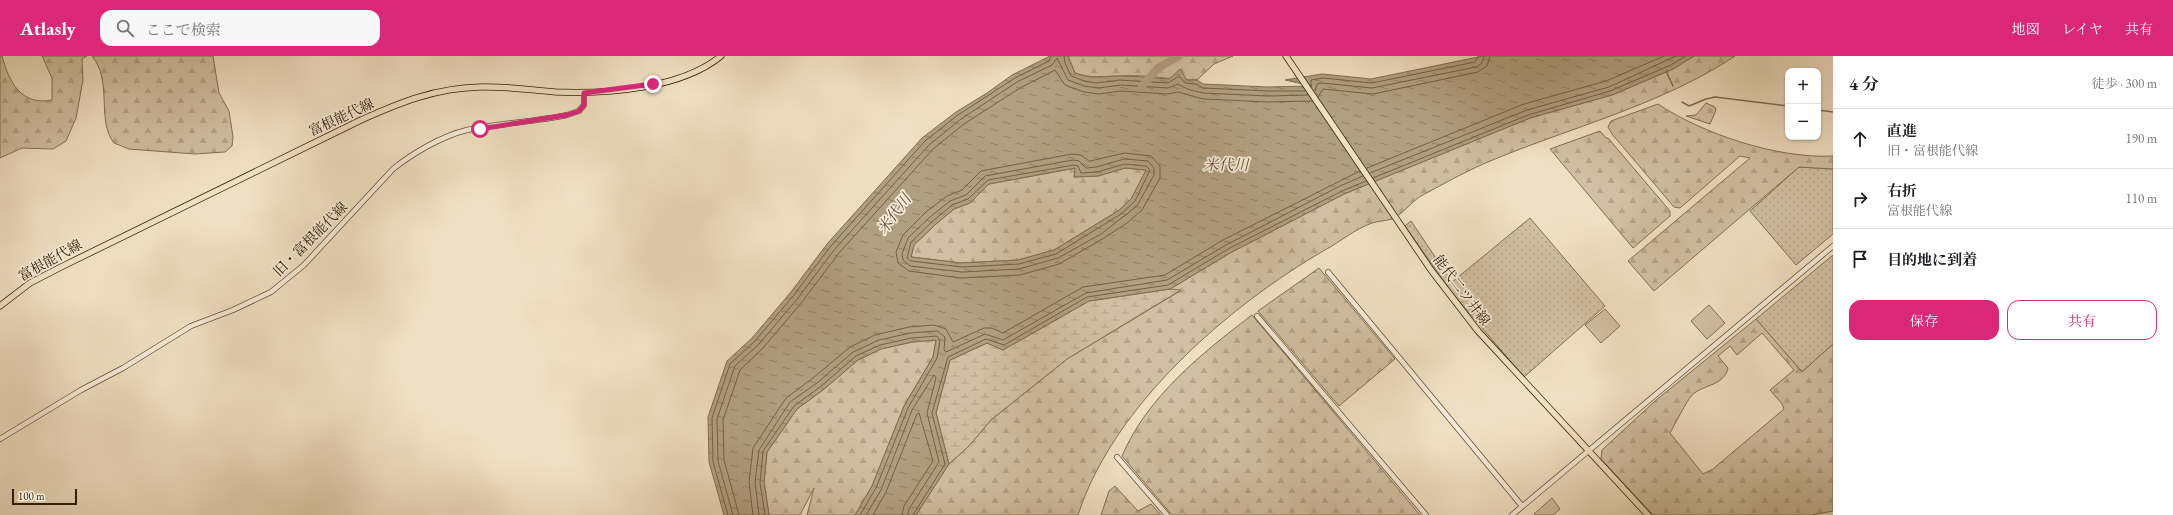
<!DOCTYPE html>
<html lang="ja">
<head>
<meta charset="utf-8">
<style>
	body { margin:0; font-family:"EB Garamond","Noto Serif JP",serif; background:#f6f6f6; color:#202124 }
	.controls { position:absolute; right:12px; top:12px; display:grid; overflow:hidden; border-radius:8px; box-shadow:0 1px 3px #0004 }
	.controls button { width:36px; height:36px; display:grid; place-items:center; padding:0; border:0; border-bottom:1px solid #e0e0e0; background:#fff; color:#202124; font:20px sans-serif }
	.scale { position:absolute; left:12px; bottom:10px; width:65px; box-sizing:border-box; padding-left:4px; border:2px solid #352001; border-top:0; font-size:11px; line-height:14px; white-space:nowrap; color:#352001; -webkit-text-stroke:3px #f5ebd8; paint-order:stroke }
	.stop { position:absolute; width:12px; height:12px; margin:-9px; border:3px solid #db2777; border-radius:50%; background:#fff }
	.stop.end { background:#db2777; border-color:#fff; box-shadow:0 1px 4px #0008 }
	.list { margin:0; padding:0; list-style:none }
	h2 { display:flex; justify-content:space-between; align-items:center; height:52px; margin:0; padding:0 16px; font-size:17px }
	h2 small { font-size:13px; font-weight:400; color:#757577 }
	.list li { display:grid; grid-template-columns:26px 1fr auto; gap:12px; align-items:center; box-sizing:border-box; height:60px; padding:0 16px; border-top:1px solid #e0e0e0 }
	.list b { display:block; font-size:15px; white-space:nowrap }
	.list p { margin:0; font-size:13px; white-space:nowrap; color:#757577 }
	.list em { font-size:13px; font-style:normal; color:#757577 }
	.actions { display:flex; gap:8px; padding:12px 16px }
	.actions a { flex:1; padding:9px 0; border:1px solid #db2777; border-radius:12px; text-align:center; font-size:14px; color:#db2777 }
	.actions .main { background:#db2777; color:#fff }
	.icon { flex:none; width:22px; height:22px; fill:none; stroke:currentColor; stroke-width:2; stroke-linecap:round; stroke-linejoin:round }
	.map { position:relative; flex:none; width:1833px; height:459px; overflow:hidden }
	header { display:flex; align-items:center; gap:24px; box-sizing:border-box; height:56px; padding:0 20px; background:#db2777; color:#fff }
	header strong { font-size:19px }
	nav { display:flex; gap:22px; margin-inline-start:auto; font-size:14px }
	.search { width:280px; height:36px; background:#f6f6f6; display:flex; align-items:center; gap:10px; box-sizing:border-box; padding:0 14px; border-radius:12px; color:#757577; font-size:15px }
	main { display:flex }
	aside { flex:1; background:#fff }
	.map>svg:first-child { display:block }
	.grass { fill:url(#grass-dots); stroke:#827052 }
	.forest { fill:url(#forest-firs); stroke:#827052; fill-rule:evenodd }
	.wetland { fill:url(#wetland-marsh); stroke:#827052 }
	.pitch { fill:#d0bfa2; stroke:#827052 }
	.water { fill:url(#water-ripples); stroke:#7f6c4e; fill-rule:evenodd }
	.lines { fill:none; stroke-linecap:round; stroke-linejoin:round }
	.shore { stroke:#726041; stroke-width:1 }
	.stream { stroke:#7f6c4e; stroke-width:1.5 }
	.river { stroke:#b09f81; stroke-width:8 }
	.minor-casing { stroke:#645032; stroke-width:6 }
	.major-casing { stroke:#352001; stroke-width:7 }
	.minor { stroke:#f5ebd8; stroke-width:4.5 }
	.major { stroke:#f0e0c3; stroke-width:5.5 }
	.route { stroke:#db2777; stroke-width:5 }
	.labels { text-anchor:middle; stroke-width:3.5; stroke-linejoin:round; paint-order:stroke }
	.street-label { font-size:14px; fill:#352001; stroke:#f5ebd8 }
	.water-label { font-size:15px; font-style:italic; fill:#604c2e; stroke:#f5ebd8 }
</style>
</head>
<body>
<header>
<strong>Atlasly</strong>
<div class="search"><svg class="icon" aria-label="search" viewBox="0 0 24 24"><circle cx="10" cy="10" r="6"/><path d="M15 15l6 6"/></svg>ここで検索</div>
<nav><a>地図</a><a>レイヤ</a><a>共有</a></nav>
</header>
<main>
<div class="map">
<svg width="1833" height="459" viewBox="0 0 1833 459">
	<defs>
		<pattern id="grass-dots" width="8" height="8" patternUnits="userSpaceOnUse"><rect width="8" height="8" fill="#d0bfa2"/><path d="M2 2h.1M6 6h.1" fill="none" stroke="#b3a48a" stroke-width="1.8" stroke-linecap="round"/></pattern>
		<pattern id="forest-firs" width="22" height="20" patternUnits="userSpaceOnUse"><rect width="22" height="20" fill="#d0bfa2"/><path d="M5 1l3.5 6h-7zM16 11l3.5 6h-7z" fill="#b3a48a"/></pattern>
		<pattern id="wetland-marsh" width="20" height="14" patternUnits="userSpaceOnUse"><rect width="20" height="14" fill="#d0bfa2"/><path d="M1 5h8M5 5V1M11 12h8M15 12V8" fill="none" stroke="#b3a48a"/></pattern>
		<pattern id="water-ripples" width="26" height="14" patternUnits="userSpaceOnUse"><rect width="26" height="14" fill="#b09f81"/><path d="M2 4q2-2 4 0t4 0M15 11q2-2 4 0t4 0" fill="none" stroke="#908167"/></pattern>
	</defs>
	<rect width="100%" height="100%" fill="#f0e0c3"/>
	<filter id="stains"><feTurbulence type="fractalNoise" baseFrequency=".005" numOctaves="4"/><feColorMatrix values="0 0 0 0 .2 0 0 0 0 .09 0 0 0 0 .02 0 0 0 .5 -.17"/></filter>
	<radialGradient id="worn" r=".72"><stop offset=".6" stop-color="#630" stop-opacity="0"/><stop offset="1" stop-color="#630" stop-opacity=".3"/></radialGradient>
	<!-- grass -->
	<path class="grass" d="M 1799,111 L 1833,113 L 1833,178 L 1796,209 L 1750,155 Z
		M 1530,162 L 1605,250 L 1524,321 L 1453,238 L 1405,170 L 1411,165 L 1452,226 Z
		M 1833,199 L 1833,288 L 1802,316 L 1756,263 Z"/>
	<!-- forest -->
	<path class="forest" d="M 0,0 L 2,0 C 9,26 21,50 52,44 L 52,22 L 42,0 L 87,0 L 82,3 L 83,24 L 76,62 L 66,85 L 53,93 L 22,92 L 0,102 Z
		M 92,0 L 213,0 L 219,37 L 229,55 L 233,81 L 232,90 L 225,96 L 195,98 L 129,93 L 114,87 C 96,64 113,25 92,0 Z
		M 1068,0 L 1233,0 L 1214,8 L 1197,24 C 1171,24 1145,18 1120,20 C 1103,20 1091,23 1075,17 Z
		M 1694,0 L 1735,0 C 1665,47 1573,71 1495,103 C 1470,113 1445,127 1421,140 C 1411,146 1403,158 1392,163 C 1385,165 1378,165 1372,167 C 1355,173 1340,186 1325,194 C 1228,250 1113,350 1078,459 L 916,459 L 949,408 L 968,391 L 991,364 L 1067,303 L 1180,235 L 1170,233 L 1230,197 L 1344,138 L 1530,62 L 1612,39 L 1673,13 Z
		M 1706,47 L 1715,51 L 1716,54 L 1710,68 L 1686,60 L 1696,59 Z
		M 1658,48 C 1703,78 1778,103 1833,100 L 1833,113 L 1799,111 L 1654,235 L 1628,205 L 1750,102 L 1740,100 L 1680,152 L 1674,151 L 1612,78 L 1608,71 L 1611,65 Z
		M 1600,75 L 1606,82 L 1608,82 L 1670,155 L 1670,160 L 1633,192 L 1550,93 Z
		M 1076,112 L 1074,121 L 1098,120 L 1125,112 L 1147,114 L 1131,143 L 1118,155 L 1054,194 L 1019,204 L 961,207 L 911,201 L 914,189 L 936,168 L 954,153 L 970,147 L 989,128 Z
		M 1319,212 L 1395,303 L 1339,350 L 1258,255 Z
		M 1252,259 L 1420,459 L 1172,459 L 1122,400 C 1147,341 1202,297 1252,259 Z
		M 1756,263 L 1802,316 L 1833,288 L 1833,455 L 1812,459 L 1653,459 L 1601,403 L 1602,394 L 1655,345 ZM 1762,277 L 1794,314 L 1770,334 L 1782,348 L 1784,353 L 1713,413 L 1703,418 L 1670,377 C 1675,368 1686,346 1692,339 C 1704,328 1724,330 1728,312 L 1718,300 L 1730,290 L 1737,299 Z
		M 936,284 L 933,301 L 904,350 L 872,430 L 855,459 L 807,459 L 814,432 L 800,459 L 769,459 L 764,426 L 767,396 L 797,353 L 823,334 L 858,304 L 881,293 L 912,286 Z
		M 1115,430 L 1138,455 L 1151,448 L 1161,459 L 1101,459 L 1109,435 Z"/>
	<!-- wetland -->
	<path class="wetland" d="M 1170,233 L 1181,234 L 1067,303 L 991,364 L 968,391 L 949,408 L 936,357 L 950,304 L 987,287 L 1003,294 L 1089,245 Z"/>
	<!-- pitch -->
	<path class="pitch" d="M 1709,249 L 1725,267 L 1707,283 L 1691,265 Z
		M 1605,253 L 1620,270 L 1601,287 L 1585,269 Z
		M 1552,442 L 1560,453 L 1553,459 L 1535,459 L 1534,458 Z"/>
	<!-- water -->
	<path class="water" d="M 1050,0 L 1068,0 L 1075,17 C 1094,24 1103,20 1121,20 C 1137,20 1153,22 1169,23 L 1180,13 L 1187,24 L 1197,24 L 1203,28 L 1268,31 L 1312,30 L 1285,24 L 1322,18 L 1371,23 L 1483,0 L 1694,0 L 1673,13 L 1612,39 L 1530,62 L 1344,138 L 1230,197 L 1170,233 L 1089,245 L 1003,294 L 987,287 L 950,304 L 936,357 L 949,408 L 916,459 L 855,459 L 872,430 L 904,350 L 933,301 L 936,284 L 912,286 L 881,293 L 858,304 L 823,334 L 797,353 L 767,396 L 764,426 L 769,459 L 724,459 L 709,406 L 708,361 L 727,305 L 752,282 L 791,236 L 827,188 L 922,82 L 956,56 L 987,37 L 1012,19 ZM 1075,112 L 1074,121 L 1098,120 L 1125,112 L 1146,114 L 1131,143 L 1118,155 L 1054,194 L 1018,204 L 961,207 L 911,201 L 914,189 L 936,168 L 954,153 L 970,147 L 989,128 Z"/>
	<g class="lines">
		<!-- shore -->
		<path class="shore" d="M 1064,0 L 1065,7 L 1071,20 L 1084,25 L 1097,27 L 1120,24 L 1168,27 L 1179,20 L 1185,27 L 1196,28 L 1203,32 L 1268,35 L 1305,35
			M 1311,31 L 1311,24 L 1323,22 L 1372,27 L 1475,6 L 1479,0
			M 1315,35 L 1317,28 L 1322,27 L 1372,32 L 1476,11 L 1482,7 L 1484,0
			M 1318,41 L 1323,33 L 1373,38 L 1478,16 L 1487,10 L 1490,0
			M 1125,97 L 1151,100 L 1160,110 L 1160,122 L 1142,154 L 1127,167 L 1104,182 L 1059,208 L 1020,219 L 961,222 L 909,215 L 898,207 L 896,196 L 903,179 L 926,156 L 947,140 L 962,134 L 981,115 L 1072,98 L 1081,99 L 1089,105 Z
			M 1125,103 L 1148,105 L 1154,112 L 1154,119 L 1137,150 L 1101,178 L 1058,202 L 1019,213 L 962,216 L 910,210 L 903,204 L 902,198 L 908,182 L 930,161 L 950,145 L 966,139 L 985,120 L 1073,104 L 1079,105 L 1086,112 L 1096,111 Z
			M 1125,108 L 1146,110 L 1150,114 L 1135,145 L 1121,158 L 1056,198 L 1019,208 L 962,211 L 911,205 L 907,202 L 911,186 L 933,165 L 952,149 L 968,143 L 988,124 L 1074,109 L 1078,110 L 1081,117 L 1097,116 Z
			M 1367,112 L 1524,48 L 1606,25 L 1664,0
			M 1370,117 L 1527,54 L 1609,31 L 1676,0
			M 1373,122 L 1528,59 L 1610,35 L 1671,9 L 1686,0
			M 728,459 L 713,406 L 712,362 L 730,308 L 755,285 L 794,239 L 830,191 L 925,85 L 958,59 L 1015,22 L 1049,5 L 1051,0
			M 733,459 L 718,405 L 717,363 L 735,310 L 759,288 L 798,242 L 834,194 L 929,89 L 961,63 L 1017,26 L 1052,9 L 1057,2 L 1068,24 L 1084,30 L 1098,32 L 1121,29 L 1168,32 L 1178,28 C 1185,33 1194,35 1203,37 L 1268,40 L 1308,39
			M 739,459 L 724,404 L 723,364 L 740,314 L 763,292 L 802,246 L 839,197 L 933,93 L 964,68 L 1020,32 L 1055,14 L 1065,29 L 1084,36 L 1099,38 L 1121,35 L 1168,38 L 1178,36 L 1203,43 L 1268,46 L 1312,45
			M 753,459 L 749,426 L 753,392 L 786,342 L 813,322 L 850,291 L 875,279 L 909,271 L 934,269 L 946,273 L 953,286 L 984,272 L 992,272 L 1003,277 L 1083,231 L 1165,219 L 1223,184 L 1360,115
			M 759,459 L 755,426 L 759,394 L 790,346 L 817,327 L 853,296 L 879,284 L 910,277 L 937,275 L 945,281 L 944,294 L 946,296 L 985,278 L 1003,284 L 1086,237 L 1167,224 L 1226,189 L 1340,130 L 1363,120
			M 765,459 L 760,427 L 763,395 L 794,350 L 820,331 L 856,300 L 880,289 L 911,282 L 937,280 L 940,285 L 937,302 L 908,352 L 876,432 L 860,459
			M 866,459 L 881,434 L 912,354 L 934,319 L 936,322 L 927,357 L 939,406 L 909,453 L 908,459
			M 873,459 L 886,436 L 917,358 L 919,357 L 933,405 L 904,450 L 902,459
			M 913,459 L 945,408 L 932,357 L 948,301 L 986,283 L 1004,289 L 1087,241 L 1168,229 L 1228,193 L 1342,135 L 1366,125"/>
		<!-- stream -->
		<path class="stream" d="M 1666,15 L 1673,30
			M 1682,46 L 1689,50 L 1706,43 L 1715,41 L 1788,50
			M 1818,54 L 1833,56"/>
		<!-- river -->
		<path class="river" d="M 1142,30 L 1158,12 L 1179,0"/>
		<defs>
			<path id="minor" d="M 1328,216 L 1522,450
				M 1257,260 L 1426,459
				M 0,383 L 81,334 L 123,312 L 191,270 L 233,254 L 271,236 L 304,209 L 393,113 C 413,97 442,80 467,74 C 500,67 534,66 567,59 L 579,55 L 584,49 L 584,37
				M 1117,401 L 1167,459
				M 1512,459 L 1833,190"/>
			<path id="major" d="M 1286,0 L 1431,214 L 1478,275 L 1648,459
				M 0,250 L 30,227 L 61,211 L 361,64 C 401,46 436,32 480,31 C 505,30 530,34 556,36 C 607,38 681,33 721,0"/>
		</defs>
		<!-- minor casing -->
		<use href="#minor" class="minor-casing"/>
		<!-- major casing -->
		<use href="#major" class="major-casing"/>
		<!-- minor -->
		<use href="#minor" class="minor"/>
		<!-- major -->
		<use href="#major" class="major"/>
	</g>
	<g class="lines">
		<!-- route -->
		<path class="route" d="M 480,73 L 567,59 L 579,55 L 584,49 L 584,37 L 653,28"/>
	</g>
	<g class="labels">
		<!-- street labels -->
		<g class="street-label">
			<text transform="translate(341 61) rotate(-25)" y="5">富根能代線</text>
			<text transform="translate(310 183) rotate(-45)" y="5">旧・富根能代線</text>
			<text transform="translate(50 204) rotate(-29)" y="5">富根能代線</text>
			<text transform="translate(1462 234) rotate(53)" y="5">能代二ツ井線</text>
		</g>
		<!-- water labels -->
		<g class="water-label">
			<text x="1226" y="114">米代川</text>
			<text transform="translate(894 158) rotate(-53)" y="5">米代川</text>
		</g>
	</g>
	<rect width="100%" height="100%" filter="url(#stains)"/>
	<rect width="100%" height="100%" fill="url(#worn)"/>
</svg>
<div class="controls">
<button>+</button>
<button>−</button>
</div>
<div class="scale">100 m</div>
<div class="stop" style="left:480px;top:73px"></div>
<div class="stop end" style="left:653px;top:28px"></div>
</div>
<aside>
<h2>4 分<small>徒歩 · 300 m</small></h2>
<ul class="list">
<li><svg class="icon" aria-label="ahead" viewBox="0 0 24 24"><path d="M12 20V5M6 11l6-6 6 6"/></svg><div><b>直進</b><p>旧・富根能代線</p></div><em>190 m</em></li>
<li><svg class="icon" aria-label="right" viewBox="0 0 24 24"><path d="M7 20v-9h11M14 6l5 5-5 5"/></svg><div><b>右折</b><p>富根能代線</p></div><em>110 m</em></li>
<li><svg class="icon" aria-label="arrive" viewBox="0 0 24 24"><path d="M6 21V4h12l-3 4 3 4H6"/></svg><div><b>目的地に到着</b></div></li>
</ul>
<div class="actions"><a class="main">保存</a><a>共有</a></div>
</aside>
</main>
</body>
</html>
